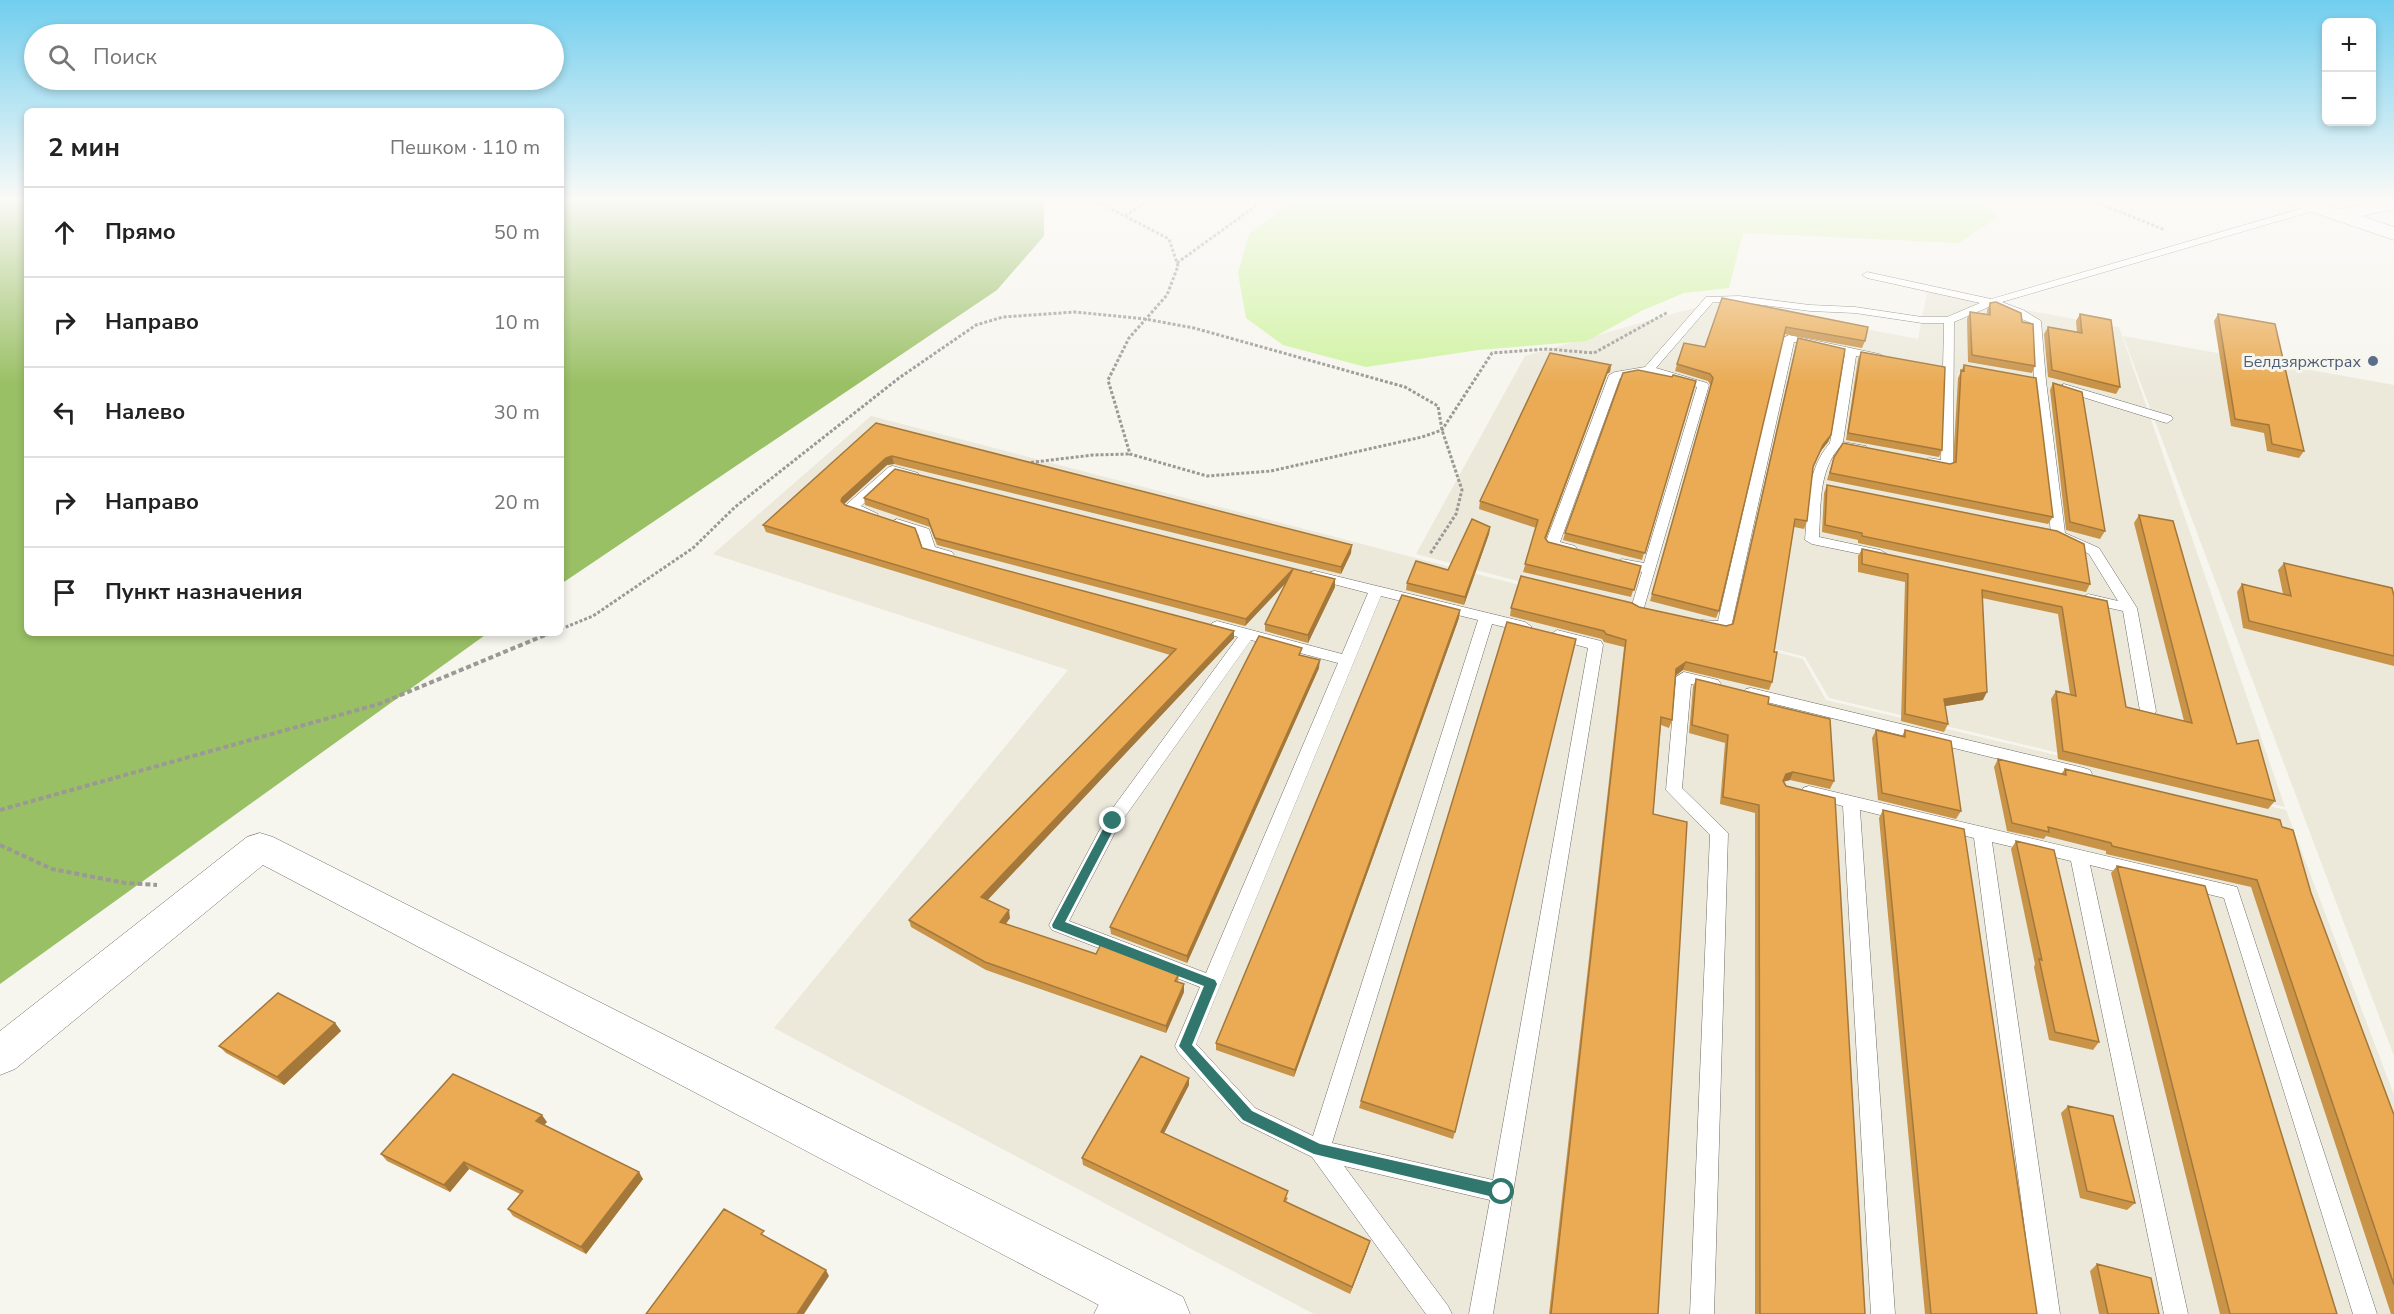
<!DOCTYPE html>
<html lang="ru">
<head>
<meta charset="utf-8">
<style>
	body { margin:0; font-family:"Nunito Sans",sans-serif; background:#f2f2f2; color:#222 }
	.controls { position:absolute; right:18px; top:18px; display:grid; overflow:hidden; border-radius:9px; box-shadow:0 3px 9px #0003 }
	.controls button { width:54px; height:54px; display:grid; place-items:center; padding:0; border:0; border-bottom:2px solid #e0e0e0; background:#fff; color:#222; font:30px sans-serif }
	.stop { position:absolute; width:18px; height:18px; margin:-14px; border:4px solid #31776e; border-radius:50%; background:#fff }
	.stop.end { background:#31776e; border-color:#fff; box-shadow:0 2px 6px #0008 }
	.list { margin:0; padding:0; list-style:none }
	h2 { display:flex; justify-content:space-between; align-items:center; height:78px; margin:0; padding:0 24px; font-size:26px }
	h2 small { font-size:20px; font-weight:400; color:#767676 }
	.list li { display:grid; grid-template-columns:39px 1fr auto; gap:18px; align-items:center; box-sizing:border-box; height:90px; padding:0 24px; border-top:2px solid #e0e0e0 }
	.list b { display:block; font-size:22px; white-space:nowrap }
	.list em { font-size:20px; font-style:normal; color:#767676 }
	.icon { flex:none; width:33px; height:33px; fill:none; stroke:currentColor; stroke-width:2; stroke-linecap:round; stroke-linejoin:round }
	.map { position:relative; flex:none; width:2394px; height:1314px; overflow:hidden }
	.search { position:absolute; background:#fff; box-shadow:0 3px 9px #0003; left:24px; top:24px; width:540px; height:66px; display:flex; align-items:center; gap:15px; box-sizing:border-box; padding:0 21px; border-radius:33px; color:#767676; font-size:22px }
	.panel { position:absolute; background:#fff; box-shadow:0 3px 9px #0003; left:24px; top:108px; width:540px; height:528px; border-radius:9px }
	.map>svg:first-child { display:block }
	.built { fill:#ece9db }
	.green { fill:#cff3a1 }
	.forest { fill:#9ac065 }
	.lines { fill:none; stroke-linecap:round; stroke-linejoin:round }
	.service-casing { stroke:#6f6e68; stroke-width:1 }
	.minor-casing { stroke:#6f6e68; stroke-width:1 }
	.path-far1 { stroke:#9a9994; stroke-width:3; stroke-dasharray:3 2; stroke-linecap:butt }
	.path { stroke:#9a9994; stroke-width:4; stroke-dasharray:5 3; stroke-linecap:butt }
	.service { fill:#fff; fill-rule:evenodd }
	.minor { fill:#fff; fill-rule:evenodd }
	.wall { fill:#c99348 }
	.shaded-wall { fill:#a4783b }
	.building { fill:#eaab54; stroke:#a4783b; stroke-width:1.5 }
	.route { fill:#31776e }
	.service-dot { fill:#5c6f8a; stroke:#f6f5ee; stroke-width:2 }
	.labels { text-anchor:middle; stroke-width:6; stroke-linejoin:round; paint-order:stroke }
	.far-service-label { font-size:16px; fill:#4e5e75; stroke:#f6f5ee; text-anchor:end }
</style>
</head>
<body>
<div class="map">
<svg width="2394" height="1314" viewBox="0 0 2394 1314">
	<rect width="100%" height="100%" fill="#f6f5ee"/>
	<!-- built -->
	<path class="built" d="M 1927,292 L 2119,327 L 2285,807 L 1829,698 L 1805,657 L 1416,554 L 1525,356 L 1682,311 L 1723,302 L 1918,339 Z
		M 2123,336 L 2394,385 L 2394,1056 Z
		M 871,416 L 1803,659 L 1826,700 L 2286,810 L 2394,1095 L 2394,1314 L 1314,1314 L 774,1028 L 1068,670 L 713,554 Z"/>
	<!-- green -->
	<path class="green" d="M 1294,200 L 1981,200 L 1998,217 L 1959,243 L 1743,233 L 1729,288 L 1684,293 L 1641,311 L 1587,341 L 1478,350 L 1366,367 L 1283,345 L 1246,318 L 1238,273 L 1249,234 Z"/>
	<!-- forest -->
	<path class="forest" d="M 0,200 L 27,200 L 27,633 L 488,633 L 0,984 Z
		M 561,200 L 1044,200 L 1044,236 L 997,290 L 561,584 Z"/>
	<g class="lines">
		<defs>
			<path id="service" d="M 2317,204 L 2322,207 L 2320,209 L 2002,302 L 2023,310 L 2041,321 L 2046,381 L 2065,533 L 2099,548 L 2137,608 L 2156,711 L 2154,715 L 2142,715 L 2140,711 L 2123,611 L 2083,602 L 2081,599 L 2088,594 L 2118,601 L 2089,554 L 2051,533 L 2034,381 L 2031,323 L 1991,306 L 1954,322 L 1953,465 L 1947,469 L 1925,465 L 1923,462 L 1929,458 L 1941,460 L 1944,323 L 1922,323 L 1855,313 L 1810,311 L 1739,302 L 1713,302 L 1656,368 L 1707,383 L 1709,385 L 1643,611 L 1638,613 L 1631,608 L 1642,572 L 1617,566 L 1615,563 L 1622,559 L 1644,563 L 1697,387 L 1649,373 L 1620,378 L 1560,542 L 1575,546 L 1577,549 L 1570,553 L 1547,547 L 1545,544 L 1609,375 L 1615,372 L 1645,367 L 1706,297 L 1739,296 L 1810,305 L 1855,307 L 1922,317 L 1947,317 L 1980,303 L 1867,278 L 1862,275 L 1867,272 L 1991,299 Z
				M 1789,335 L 1879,354 L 1885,357 L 1879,360 L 1856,356 L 1843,442 L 1866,446 L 1868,449 L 1862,453 L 1839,448 C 1818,472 1821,508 1819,537 L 1880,550 L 1887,554 L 1880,558 L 1812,544 L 1805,540 C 1808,507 1806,470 1830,443 L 1845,353 L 1794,342 L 1731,627 L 1724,632 L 1701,626 L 1699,623 L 1701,620 L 1718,621 L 1783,338 Z
				M 2064,384 L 2171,416 L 2173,419 L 2167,423 L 2163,422 L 2060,390 L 2058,388 Z
				M 893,466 L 918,473 L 919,476 L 913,480 L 895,475 L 861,506 L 878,514 L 876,517 L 871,518 L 847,510 L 845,507 L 847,504 L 889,467 Z
				M 897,519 L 929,529 L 935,547 L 952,552 L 954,555 L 952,558 L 947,559 L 924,553 L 918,534 L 892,526 L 890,523 Z
				M 1315,571 L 1525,622 L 1532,627 L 1525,632 L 1492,624 L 1332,1143 L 1493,1180 L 1588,648 L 1552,638 L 1550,635 L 1557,630 L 1601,641 L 1603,645 L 1493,1314 L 1469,1314 L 1490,1200 L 1344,1166 L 1448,1306 L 1452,1314 L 1426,1314 L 1312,1157 L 1241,1122 L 1178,1052 L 1175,1046 L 1200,987 L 1052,930 L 1049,925 L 1107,816 L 1238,637 L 1212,629 L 1210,626 L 1212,623 L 1217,621 L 1342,654 L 1368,593 L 1310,578 L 1308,575 L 1310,572 ZM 1381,596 L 1478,620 L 1313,1136 L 1255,1108 L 1196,1044 ZM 1251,640 L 1338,663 L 1206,973 L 1069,921 L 1119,825 Z
				M 1684,672 L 1718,680 L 1721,684 L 1718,688 L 1713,689 L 1691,684 L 1682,788 L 1728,833 L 1714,1314 L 1690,1314 L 1710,835 L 1666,790 L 1676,677 Z
				M 1751,688 L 2084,768 L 2090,770 L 2092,774 L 2090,778 L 2084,780 L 1746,697 L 1743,693 L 1746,689 Z
				M 1809,786 L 2237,887 L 2377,1314 L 2353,1314 L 2224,898 L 2090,865 L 2188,1314 L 2164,1314 L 2071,861 L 1992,842 L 2060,1314 L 2036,1314 L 1974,838 L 1860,810 L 1895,1314 L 1871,1314 L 1843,806 L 1803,796 L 1801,792 L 1803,788 Z
				M 1117,1281 L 1125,1284 L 1128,1292 L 1118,1314 L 1094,1314 L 1109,1284 Z"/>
			<path id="minor" d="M 2285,200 L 2313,200 L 2340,209 L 2382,200 L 2394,200 L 2394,209 L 2362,216 L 2394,227 L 2394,240 L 2288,204 Z
				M 260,833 L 273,837 L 1183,1297 L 1190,1314 L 1116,1314 L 263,865 L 15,1069 L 0,1075 L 0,1031 L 247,837 Z"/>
		</defs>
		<!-- service casing -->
		<use href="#service" class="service-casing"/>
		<!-- minor casing -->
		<use href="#minor" class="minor-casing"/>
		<!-- path-far1 -->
		<path class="path-far1" d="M 1094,200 L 1169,239 L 1178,266 L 1167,295 L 1129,338 L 1108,380 L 1130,454 L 1207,476 L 1271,471 L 1422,437 L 1442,430 L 1492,353 L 1547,349 L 1594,353 L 1668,312
			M 2091,200 L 2165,230
			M 1125,216 L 1149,200
			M 1177,263 L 1264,200
			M 1026,463 L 1093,455 L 1130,454
			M 561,629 L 593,616 L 693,548 L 735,507 L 899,378 L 976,325 L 1003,317 L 1075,312 L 1145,319 L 1194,328 L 1405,387 L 1438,406 L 1442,430 L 1462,490 L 1456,514 L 1430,554
			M 546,635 L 551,633"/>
		<!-- path -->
		<path class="path" d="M 0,810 L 379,704 L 550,633
			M 0,845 L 52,869 L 125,883 L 157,885"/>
		<!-- service -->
		<use href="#service" class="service"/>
		<!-- minor -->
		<use href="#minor" class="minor"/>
	</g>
	<!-- wall -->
	<path class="wall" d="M 1722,298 L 1865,341 L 1862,348 L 1784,334 L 1719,611 L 1716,618 L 1650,601 L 1711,386 L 1708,381 L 1675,371 L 1677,364 L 1705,347 Z
		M 1990,303 L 2022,322 L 2035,366 L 2032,373 L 1968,362 L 1967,319 L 1970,312 L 1987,314 L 1987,310 Z
		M 2080,314 L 2120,387 L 2116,394 L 2048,377 L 2044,334 L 2048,327 L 2077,332 L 2076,321 Z
		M 2218,314 L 2304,451 L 2299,458 L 2267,451 L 2264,433 L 2231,426 L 2214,321 Z
		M 1798,338 L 1831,435 L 1828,442 L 1820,452 L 1812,469 L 1807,521 L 1804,529 L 1794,527 L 1774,652 L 1772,682 L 1769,690 L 1683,670 L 1676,675 L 1672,720 L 1669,728 L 1661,725 L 1653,814 L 1658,1314 L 1549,1314 L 1624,647 L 1604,642 L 1602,639 L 1510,616 L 1511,608 L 1639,607 L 1726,626 L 1732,625 L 1796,345 Z
		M 1861,352 L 1942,450 L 1939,457 L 1846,440 L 1858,359 Z
		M 1611,365 L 1610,372 L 1607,374 L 1546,539 L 1548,542 L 1641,566 L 1631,597 L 1523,572 L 1536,528 L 1479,509 L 1480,501 Z
		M 1964,365 L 2053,517 L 2048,524 L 1827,480 L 1834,457 L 1950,464 L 1953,463 L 1958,378 Z
		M 1696,381 L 1642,560 L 1563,540 L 1565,533 Z
		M 2053,383 L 2105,531 L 2100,539 L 2066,530 L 2050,390 Z
		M 876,423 L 1351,553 L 1341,574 L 894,464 L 887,465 L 844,504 L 922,548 L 1234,631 L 1234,638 L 987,900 L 1010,918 L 1006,924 L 1096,954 L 1179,974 L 1178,982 L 1184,992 L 1166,1033 L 986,970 L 911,927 L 909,920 L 1170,655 L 766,532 L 763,525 Z
		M 1827,485 L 2090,584 L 2086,592 L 1858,543 L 1858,540 L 1822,532 L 1824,493 Z
		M 864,498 L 1335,587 L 1308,643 L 1265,631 L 1265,624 L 1285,584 L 1245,626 L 937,545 L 930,527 L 865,505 Z
		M 2139,515 L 2237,744 L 2275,801 L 2268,809 L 2058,759 L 2051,699 L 2056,691 L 2070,694 L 2058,614 L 1982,598 L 1983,700 L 1945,706 L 1948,724 L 1944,732 L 1901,721 L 1905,582 L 1858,572 L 1858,556 L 1862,549 L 2107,601 L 2126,707 L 2184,721 L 2134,523 Z
		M 1490,527 L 1489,534 L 1464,605 L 1406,590 L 1407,583 L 1448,570 Z
		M 2284,563 L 2394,596 L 2394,666 L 2243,628 L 2237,592 L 2242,584 L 2283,594 L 2278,570 Z
		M 1459,618 L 1294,1077 L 1216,1050 L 1216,1043 Z
		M 1302,655 L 1319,668 L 1187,963 L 1111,934 L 1110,927 Z
		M 1696,679 L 1768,704 L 1834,781 L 1830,789 L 1790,780 L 1783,782 L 1865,1314 L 1755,1314 L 1755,813 L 1720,804 L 1725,743 L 1689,733 L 1693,687 Z
		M 1876,730 L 1902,736 L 1905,730 L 1961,811 L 1956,819 L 1878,800 L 1872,738 Z
		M 1998,759 L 2061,774 L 2065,769 L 2282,827 L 2311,893 L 2394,1115 L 2394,1314 L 2391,1314 L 2251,887 L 2106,854 L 2106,851 L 2046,836 L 2044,839 L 2007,831 L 1994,767 Z
		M 1883,810 L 2037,1314 L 1925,1314 L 1879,818 Z
		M 2016,841 L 2099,1042 L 2093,1050 L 2049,1040 L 2034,967 L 2035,964 L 2011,849 Z
		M 2117,866 L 2337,1314 L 2220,1314 L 2111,873 Z
		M 335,1023 L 341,1031 L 284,1085 L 226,1053 L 219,1046 Z
		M 1189,1078 L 1189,1085 L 1164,1133 L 1288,1198 L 1286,1202 L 1368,1248 L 1350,1294 L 1083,1165 L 1082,1158 Z
		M 1361,1101 L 1455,1132 L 1453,1139 L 1359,1108 Z
		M 2068,1106 L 2135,1203 L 2127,1210 L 2080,1198 L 2061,1113 Z
		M 547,1122 L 544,1125 L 643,1179 L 586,1254 L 513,1216 L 508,1209 L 520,1194 L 469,1169 L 450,1192 L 387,1161 L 381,1154 Z
		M 2097,1264 L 2159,1314 L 2099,1314 L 2090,1271 Z"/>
	<!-- shaded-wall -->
	<path class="shaded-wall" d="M 1611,365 L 1610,372 L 1607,374 L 1543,545 L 1545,538 L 1609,367 Z
		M 1831,435 L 1828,442 L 1820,452 L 1823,445 Z
		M 892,456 L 894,464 L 887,465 L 843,505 L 841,501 L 842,498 L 886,458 Z
		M 1490,527 L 1489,534 L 1464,605 L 1465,597 Z
		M 1352,545 L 1351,553 L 1341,574 L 1341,567 Z
		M 1293,569 L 1292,576 L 1245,626 L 1246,619 Z
		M 1335,579 L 1335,587 L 1308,643 L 1308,635 Z
		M 1460,610 L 1459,618 L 1294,1077 L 1295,1070 Z
		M 1234,631 L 1234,638 L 983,905 L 981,897 Z
		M 1320,660 L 1319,668 L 1187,963 L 1187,956 Z
		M 1686,662 L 1683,670 L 1674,677 L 1676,669 Z
		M 1987,692 L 1983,700 L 1940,707 L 1944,699 Z
		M 1793,772 L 1790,780 L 1782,782 L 1786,774 Z
		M 1009,910 L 1010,918 L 1001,929 L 1000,922 Z
		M 1184,984 L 1184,992 L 1166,1033 L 1166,1026 Z
		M 335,1023 L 341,1031 L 284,1085 L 277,1077 Z
		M 1189,1078 L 1189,1085 L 1161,1139 L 1161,1132 Z
		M 542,1115 L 547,1122 L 541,1128 L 536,1121 Z
		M 464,1162 L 469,1169 L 450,1192 L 444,1185 Z
		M 639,1172 L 643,1179 L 586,1254 L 581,1247 Z
		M 1370,1241 L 1368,1248 L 1350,1294 L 1352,1287 Z
		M 826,1270 L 829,1276 L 804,1314 L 797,1314 Z"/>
	<!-- building -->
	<path class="building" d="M 1722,298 L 1868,327 L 1865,341 L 1786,327 L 1719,611 L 1652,594 L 1713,378 L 1710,374 L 1677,364 L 1684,343 L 1705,347 Z
		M 1996,302 L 2021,313 L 2022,322 L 2033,324 L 2035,366 L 1972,355 L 1970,312 L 1990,315 L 1990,303 Z
		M 2080,314 L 2111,320 L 2120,387 L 2052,370 L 2048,327 L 2082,333 Z
		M 2218,314 L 2275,324 L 2304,451 L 2272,444 L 2269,425 L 2235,419 Z
		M 1798,338 L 1845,349 L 1831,435 L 1823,445 L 1813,467 L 1807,521 L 1795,519 L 1774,652 L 1777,652 L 1772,682 L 1686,662 L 1676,669 L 1672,720 L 1661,717 L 1653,814 L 1687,822 L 1658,1314 L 1551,1314 L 1626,640 L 1606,634 L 1604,631 L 1511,608 L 1521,576 L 1632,603 L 1639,607 L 1726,626 L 1733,624 Z
		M 1861,352 L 1945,367 L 1942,450 L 1848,433 Z
		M 1550,353 L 1611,365 L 1609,367 L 1545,538 L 1548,542 L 1641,566 L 1634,590 L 1525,564 L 1538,520 L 1480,501 Z
		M 1964,365 L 2036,378 L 2053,517 L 1830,473 L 1834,457 L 1843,443 L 1950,464 L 1956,462 L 1961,370 L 1964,371 Z
		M 1638,370 L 1672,377 L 1673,375 L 1696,381 L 1645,553 L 1565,533 L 1623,373 Z
		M 2053,383 L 2082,392 L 2105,531 L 2070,522 Z
		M 876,423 L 1352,545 L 1341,567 L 892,456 L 886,458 L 842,498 L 841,501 L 845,505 L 915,528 L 922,548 L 1234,631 L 981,897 L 1009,910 L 1000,922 L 1096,954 L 1101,944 L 1179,974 L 1175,981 L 1184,984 L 1166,1026 L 985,962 L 909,920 L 1176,649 L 763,525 Z
		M 895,469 L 1335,579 L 1308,635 L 1265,624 L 1293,569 L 1246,619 L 935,538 L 928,519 L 864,498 Z
		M 1827,485 L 2057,531 L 2084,544 L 2090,584 L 1862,536 L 1862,533 L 1825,525 Z
		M 2139,515 L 2173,521 L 2237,744 L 2258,740 L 2275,801 L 2063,751 L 2056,691 L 2076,696 L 2062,607 L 1982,590 L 1987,692 L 1944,699 L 1948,724 L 1905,714 L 1908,574 L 1862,564 L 1862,549 L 2107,601 L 2126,707 L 2192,723 Z
		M 1472,519 L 1490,527 L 1465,597 L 1407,583 L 1416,561 L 1448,570 Z
		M 2284,563 L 2392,588 L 2394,596 L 2394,656 L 2249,621 L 2242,584 L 2291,596 Z
		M 1402,595 L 1460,610 L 1295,1070 L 1216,1043 Z
		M 1507,622 L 1576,639 L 1455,1132 L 1361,1101 Z
		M 1259,636 L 1302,648 L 1299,655 L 1320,660 L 1187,956 L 1110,927 Z
		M 1696,679 L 1769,697 L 1768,704 L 1830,719 L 1834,781 L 1793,772 L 1786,774 L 1783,781 L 1786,786 L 1835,798 L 1865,1314 L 1760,1314 L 1759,805 L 1723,797 L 1728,735 L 1692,725 Z
		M 1876,730 L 1905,737 L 1905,730 L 1951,741 L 1961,811 L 1882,793 Z
		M 1998,759 L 2066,775 L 2065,769 L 2280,820 L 2282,827 L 2293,830 L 2311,893 L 2394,1115 L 2394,1285 L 2257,880 L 2112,846 L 2111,843 L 2048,827 L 2049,832 L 2012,823 Z
		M 1883,810 L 1964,829 L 2037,1314 L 1931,1314 Z
		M 2016,841 L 2054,850 L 2099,1042 L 2055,1032 L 2039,959 L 2042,960 Z
		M 2117,866 L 2205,886 L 2337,1314 L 2230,1314 Z
		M 278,993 L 335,1023 L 277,1077 L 219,1046 Z
		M 1141,1056 L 1189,1078 L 1161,1132 L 1288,1191 L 1284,1201 L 1370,1241 L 1352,1287 L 1082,1158 Z
		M 453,1074 L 542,1115 L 536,1121 L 639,1172 L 581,1247 L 508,1209 L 523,1191 L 464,1162 L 444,1185 L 381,1154 Z
		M 2068,1106 L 2113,1116 L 2135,1203 L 2087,1191 Z
		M 724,1209 L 764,1231 L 761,1234 L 826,1270 L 797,1314 L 646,1314 Z
		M 2097,1264 L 2151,1278 L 2159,1314 L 2108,1314 Z"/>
	<!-- sky -->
	<linearGradient id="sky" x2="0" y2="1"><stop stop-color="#71ceee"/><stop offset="0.52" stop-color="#fbfaf7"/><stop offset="1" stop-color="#fbfaf7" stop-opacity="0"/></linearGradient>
	<rect width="2394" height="384" fill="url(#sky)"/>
	<!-- route -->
	<path class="route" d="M 1113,817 L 1118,821 L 1065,922 L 1215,980 L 1217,984 L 1192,1045 L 1252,1111 L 1320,1144 L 1502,1185 L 1507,1187 L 1509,1192 L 1507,1197 L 1502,1199 L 1314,1154 L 1243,1120 L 1179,1046 L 1204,986 L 1053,928 L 1052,925 L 1109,818 Z"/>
	<!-- markers -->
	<circle class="service-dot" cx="2373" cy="361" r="6"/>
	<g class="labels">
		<!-- far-service labels -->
		<g class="far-service-label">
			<text x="2361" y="367">Белдзяржстрах</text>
		</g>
	</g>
</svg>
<div class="controls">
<button>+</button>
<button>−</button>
</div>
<div class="stop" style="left:1502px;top:1192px"></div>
<div class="stop end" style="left:1113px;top:821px"></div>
<div class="search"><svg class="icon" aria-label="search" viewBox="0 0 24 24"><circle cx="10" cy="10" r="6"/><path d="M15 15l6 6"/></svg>Поиск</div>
<section class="panel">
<h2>2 мин<small>Пешком · 110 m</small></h2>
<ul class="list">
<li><svg class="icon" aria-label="ahead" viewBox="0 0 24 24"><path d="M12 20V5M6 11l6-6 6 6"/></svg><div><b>Прямо</b></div><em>50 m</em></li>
<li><svg class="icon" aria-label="right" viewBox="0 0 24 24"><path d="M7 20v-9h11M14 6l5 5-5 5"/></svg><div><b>Направо</b></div><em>10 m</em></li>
<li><svg class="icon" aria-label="left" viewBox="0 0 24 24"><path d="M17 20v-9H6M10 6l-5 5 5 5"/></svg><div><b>Налево</b></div><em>30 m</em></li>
<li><svg class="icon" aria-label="right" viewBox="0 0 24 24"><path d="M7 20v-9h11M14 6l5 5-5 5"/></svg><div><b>Направо</b></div><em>20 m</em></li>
<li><svg class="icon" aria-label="arrive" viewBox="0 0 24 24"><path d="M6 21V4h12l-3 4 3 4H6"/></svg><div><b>Пункт назначения</b></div></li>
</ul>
</section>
</div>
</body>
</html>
